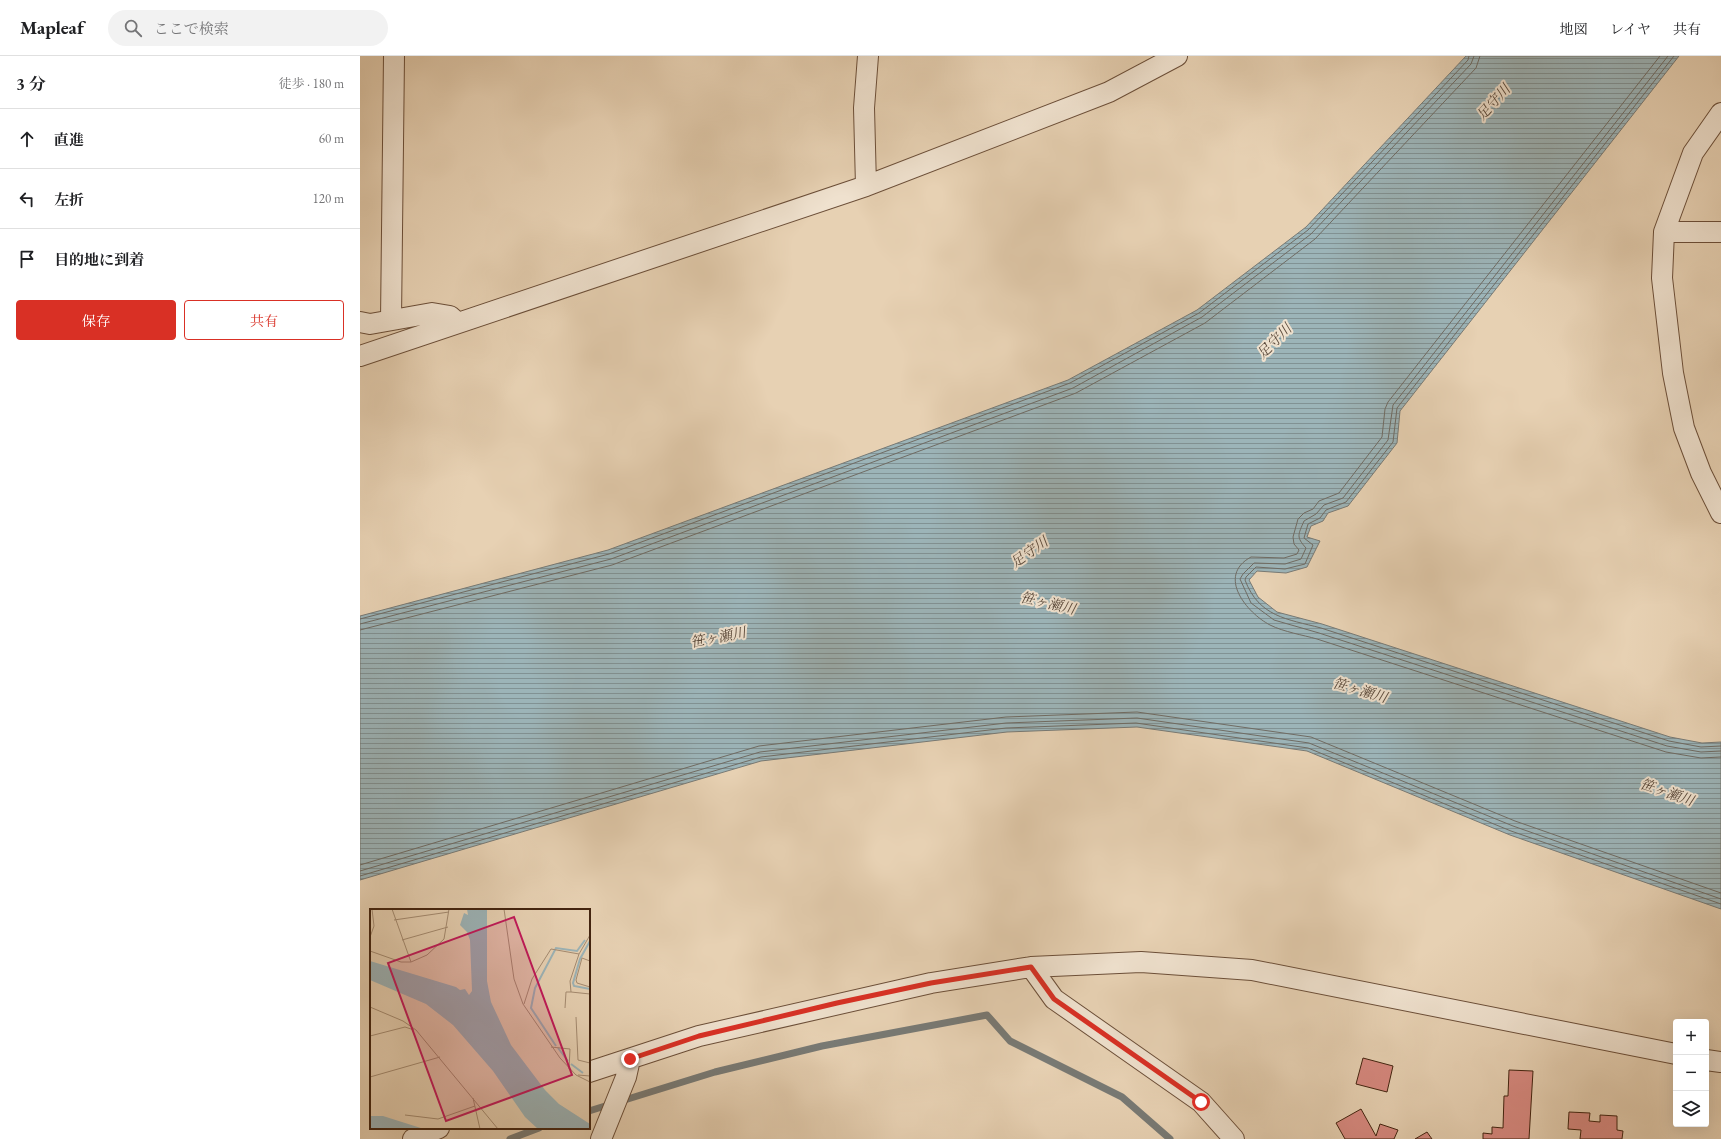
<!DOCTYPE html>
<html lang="ja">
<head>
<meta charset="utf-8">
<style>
	body { margin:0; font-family:"EB Garamond","Noto Serif JP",serif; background:#f2f2f2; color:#202124 }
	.controls { position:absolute; right:12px; bottom:12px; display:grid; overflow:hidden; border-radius:4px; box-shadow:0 4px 16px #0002 }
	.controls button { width:36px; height:36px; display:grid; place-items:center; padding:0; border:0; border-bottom:1px solid #e0e0e0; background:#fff; color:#202124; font:20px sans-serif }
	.stop { position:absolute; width:12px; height:12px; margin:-9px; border:3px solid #d93025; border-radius:50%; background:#fff }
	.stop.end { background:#d93025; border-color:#fff; box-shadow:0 1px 4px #0008 }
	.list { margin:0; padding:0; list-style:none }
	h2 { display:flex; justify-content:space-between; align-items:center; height:52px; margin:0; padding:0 16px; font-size:17px }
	h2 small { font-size:13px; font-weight:400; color:#757577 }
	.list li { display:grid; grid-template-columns:26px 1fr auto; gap:12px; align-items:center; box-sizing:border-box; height:60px; padding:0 16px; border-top:1px solid #e0e0e0 }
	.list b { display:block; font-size:15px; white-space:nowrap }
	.list em { font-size:13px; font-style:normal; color:#757577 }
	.actions { display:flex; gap:8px; padding:12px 16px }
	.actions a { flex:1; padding:9px 0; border:1px solid #d93025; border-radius:4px; text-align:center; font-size:14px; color:#d93025 }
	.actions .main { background:#d93025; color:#fff }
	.icon { flex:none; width:22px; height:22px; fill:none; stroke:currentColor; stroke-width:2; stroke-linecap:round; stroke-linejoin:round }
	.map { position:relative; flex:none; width:1361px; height:1083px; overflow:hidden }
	header { display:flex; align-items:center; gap:24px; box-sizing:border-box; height:56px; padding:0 20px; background:#fff; border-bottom:1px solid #e0e0e0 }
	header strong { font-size:19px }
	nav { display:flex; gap:22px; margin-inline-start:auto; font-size:14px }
	.search { width:280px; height:36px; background:#f2f2f2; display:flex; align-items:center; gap:10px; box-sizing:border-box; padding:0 14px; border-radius:22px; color:#757577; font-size:15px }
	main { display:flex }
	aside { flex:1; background:#fff }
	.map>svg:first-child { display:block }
	.water { fill:url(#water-rules); stroke:#787a75 }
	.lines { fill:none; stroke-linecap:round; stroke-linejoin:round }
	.shore { stroke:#706c64; stroke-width:1 }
	.stream { stroke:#787a75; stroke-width:7 }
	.building { fill:#d78980; stroke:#432410 }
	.street-casing { stroke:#6c4f39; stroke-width:22 }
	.street { stroke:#efe1ce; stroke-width:20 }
	.route { stroke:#d93025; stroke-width:5 }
	.labels { text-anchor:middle; stroke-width:4; stroke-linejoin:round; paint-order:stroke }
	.water-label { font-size:14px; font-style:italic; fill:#59483a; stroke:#efe1ce }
	.inset-river { fill:none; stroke:#9cb4b8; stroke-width:2 }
	.inset-road { fill:none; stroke:#a58c72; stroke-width:1 }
	.view { fill:#c2185b; fill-opacity:0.15; stroke:#c2185b; stroke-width:2 }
	.inset-edge { fill:none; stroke:#432410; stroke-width:2 }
</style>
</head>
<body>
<header>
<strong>Mapleaf</strong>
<div class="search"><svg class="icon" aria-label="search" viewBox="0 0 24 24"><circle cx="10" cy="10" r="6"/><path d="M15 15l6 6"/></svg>ここで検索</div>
<nav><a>地図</a><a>レイヤ</a><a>共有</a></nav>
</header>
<main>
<aside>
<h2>3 分<small>徒歩 · 180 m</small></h2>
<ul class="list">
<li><svg class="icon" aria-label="ahead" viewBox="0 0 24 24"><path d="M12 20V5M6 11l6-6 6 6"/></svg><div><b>直進</b></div><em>60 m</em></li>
<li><svg class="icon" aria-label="left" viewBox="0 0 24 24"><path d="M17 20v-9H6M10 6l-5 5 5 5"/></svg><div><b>左折</b></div><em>120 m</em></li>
<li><svg class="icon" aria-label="arrive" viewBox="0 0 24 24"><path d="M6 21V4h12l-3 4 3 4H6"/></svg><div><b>目的地に到着</b></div></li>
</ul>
<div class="actions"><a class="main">保存</a><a>共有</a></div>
</aside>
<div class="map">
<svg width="1361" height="1083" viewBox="0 0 1361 1083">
	<defs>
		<pattern id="water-rules" width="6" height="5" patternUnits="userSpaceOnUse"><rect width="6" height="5" fill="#9cb4b8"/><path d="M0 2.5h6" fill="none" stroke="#819294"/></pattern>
	</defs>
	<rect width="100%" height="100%" fill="#e7d1b3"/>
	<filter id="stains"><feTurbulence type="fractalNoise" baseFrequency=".005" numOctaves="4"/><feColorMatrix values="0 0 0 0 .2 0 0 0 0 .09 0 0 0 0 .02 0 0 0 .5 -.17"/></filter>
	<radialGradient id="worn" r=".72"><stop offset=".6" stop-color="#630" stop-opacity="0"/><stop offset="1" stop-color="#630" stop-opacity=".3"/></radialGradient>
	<!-- water -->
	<path class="water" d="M 1106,0 L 1319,0 L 1040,355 L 1037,387 L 988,450 L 968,457 L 963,465 L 951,470 L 947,481 L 960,485 L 947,511 L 926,517 L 897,515 L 889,524 L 898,541 L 917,556 L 962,568 L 1310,681 L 1342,687 L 1361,686 L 1361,853 L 1150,779 L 947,695 L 777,671 L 647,676 L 401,705 L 0,824 L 0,560 L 248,494 L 708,324 L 837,254 L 946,171 Z"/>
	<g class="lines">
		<!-- shore -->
		<path class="shore" d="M 1300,0 L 1028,346 L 1025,353 L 1022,381 L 979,437 L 959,445 L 953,453 L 944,457 L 938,463 L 933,481 L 934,488 L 939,494 L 937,498 L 924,502 L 891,501 C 856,520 887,557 910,569 C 924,576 943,579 957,583 L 1306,696 L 1341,702 L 1361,701
			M 1308,0 L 1033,349 L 1028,384 L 983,442 L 964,449 L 956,458 L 944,465 C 938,479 936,481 946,492 L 941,503 L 925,508 L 894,507 L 883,518 L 880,523 L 891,547 L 914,564 L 959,577 L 1307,690 L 1341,696 L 1361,695
			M 1314,0 L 1037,352 L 1033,386 L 986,446 L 966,454 L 960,462 L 948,468 L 944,482 L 953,489 L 945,508 L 925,513 L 896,511 L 886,521 L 885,524 C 899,561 927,563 961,572 L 1309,685 L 1341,691 L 1361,690
			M 0,563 L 249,498 L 710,327 L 839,257 L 948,174 L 1108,4 L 1109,0
			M 0,568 L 251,503 L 713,332 L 842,261 L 951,178 L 1111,8 L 1114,0
			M 0,574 L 252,509 L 716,337 L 845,267 L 955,183 L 1116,12 L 1120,0
			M 0,809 L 399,690 L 646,661 L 777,656 L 951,681 L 1155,765 L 1361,837
			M 0,815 L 400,696 L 646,667 L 777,662 L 949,687 L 1153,770 L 1361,843
			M 0,820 L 401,701 L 646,672 L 776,667 L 948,692 L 1151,775 L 1361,848"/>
		<!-- stream -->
		<path class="stream" d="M 229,1055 L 355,1016 L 462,990 L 627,959 L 650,985 L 762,1041 L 810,1083
			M 150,1083 L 179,1072"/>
	</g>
	<!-- building -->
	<path class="building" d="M 1003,1002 L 1033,1010 L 1027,1036 L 996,1028 Z
		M 1149,1014 L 1173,1015 L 1169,1083 L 1123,1083 L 1123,1077 L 1132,1078 L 1132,1071 L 1143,1072 L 1144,1040 L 1148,1040 Z
		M 1001,1053 L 1016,1080 L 1020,1068 L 1038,1074 L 1034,1083 L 985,1083 L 976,1067 Z
		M 1209,1056 L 1230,1057 L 1229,1065 L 1240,1066 L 1240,1059 L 1257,1060 L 1257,1074 L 1263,1075 L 1262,1083 L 1220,1083 L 1221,1074 L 1208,1073 Z
		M 1067,1076 L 1072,1083 L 1055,1083 Z"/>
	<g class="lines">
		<defs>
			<path id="street" d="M 1361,57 L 1333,97 L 1304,176 L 1302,222 L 1313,317 L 1324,372 L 1341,417 L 1361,457
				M 506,130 L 504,52 L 508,0
				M 1304,176 L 1361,176
				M 31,264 L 34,0
				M 0,266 L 10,268 L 72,257 L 90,260 L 98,267
				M 0,300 L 506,130 L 749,36 L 817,0
				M 671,911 L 694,943 L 841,1046 L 874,1083
				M 1346,1004 L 1361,1006
				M 229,1016 L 339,980 L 571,927 L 671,911 L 781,906 L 892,914 L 1316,998
				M 53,1083 L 79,1072
				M 241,1083 L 266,1021 L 270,1003"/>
		</defs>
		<!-- street casing -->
		<use href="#street" class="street-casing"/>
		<!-- street -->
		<use href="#street" class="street"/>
	</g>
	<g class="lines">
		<!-- route -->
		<path class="route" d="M 270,1003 L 339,980 L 477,947 L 571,927 L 671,911 L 694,943 L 841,1046"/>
	</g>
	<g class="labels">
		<!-- water labels -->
		<g class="water-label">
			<text transform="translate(1133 46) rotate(-48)" y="5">足守川</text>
			<text transform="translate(914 285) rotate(-45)" y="5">足守川</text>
			<text transform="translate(669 496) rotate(-35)" y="5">足守川</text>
			<text transform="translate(688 547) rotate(13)" y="5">笹ヶ瀬川</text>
			<text transform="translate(358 581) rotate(-11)" y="5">笹ヶ瀬川</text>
			<text transform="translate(1000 634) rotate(16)" y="5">笹ヶ瀬川</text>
			<text transform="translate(1307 736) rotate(19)" y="5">笹ヶ瀬川</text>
		</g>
	</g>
	<!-- overview -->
	<g transform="translate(10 853)">
		<rect width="220" height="220" fill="#e7d1b3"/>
		<path d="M 97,0 L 117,0 L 117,72 L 121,93 L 141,136 L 175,181 L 189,195 L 220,215 L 220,220 L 168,220 L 155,208 L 123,162 L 83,116 L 56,95 L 0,71 L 0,52 L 86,78 L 90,81 L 95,80 L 99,86 L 102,82 L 100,31 L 97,23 L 90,16 L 94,4 L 98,6 ZM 0,207 L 13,207 L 54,220 L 0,220 Z" fill="#9cb4b8"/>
		<path class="inset-river" d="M 220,32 L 210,50 L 203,74 L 204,77 L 220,80M 186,137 L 161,99 L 165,79 L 186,39 L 207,42 L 215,31M 188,139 L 198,152M 201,155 L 213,164"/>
		<path class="inset-road" d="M 22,0 L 41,53M 134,0 L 144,70 L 153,95 L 190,149 L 206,166 L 220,173M 24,11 L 79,3M 220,26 L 209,45 L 200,72 L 201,83 L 220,85M 0,28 L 4,17 L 2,0M 32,31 L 78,18M 0,42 L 31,53 L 41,53 L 57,46 L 74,30 L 79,0M 220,52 L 212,49 L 206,71 L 207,74 L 220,78M 154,95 L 162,70 L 181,40 L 209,45M 0,98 L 33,112 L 46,121 L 128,220M 195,99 L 196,83 L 201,83M 206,108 L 208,151 L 220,154M 0,127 L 35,118 L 44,121M 181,138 L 200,140 L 199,160M 208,166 L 220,167M 0,168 L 70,148M 103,189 L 110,220M 35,206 L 68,210 L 105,197"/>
		<path class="view" d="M 144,8 L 202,166 L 76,212 L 18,54 Z"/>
		<rect width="220" height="220" class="inset-edge"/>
	</g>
	<rect width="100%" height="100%" filter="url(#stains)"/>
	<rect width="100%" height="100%" fill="url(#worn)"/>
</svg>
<div class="controls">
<button>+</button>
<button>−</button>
<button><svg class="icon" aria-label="layers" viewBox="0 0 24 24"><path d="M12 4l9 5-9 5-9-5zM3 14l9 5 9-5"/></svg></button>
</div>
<div class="stop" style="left:841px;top:1046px"></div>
<div class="stop end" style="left:270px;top:1003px"></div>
</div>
</main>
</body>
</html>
